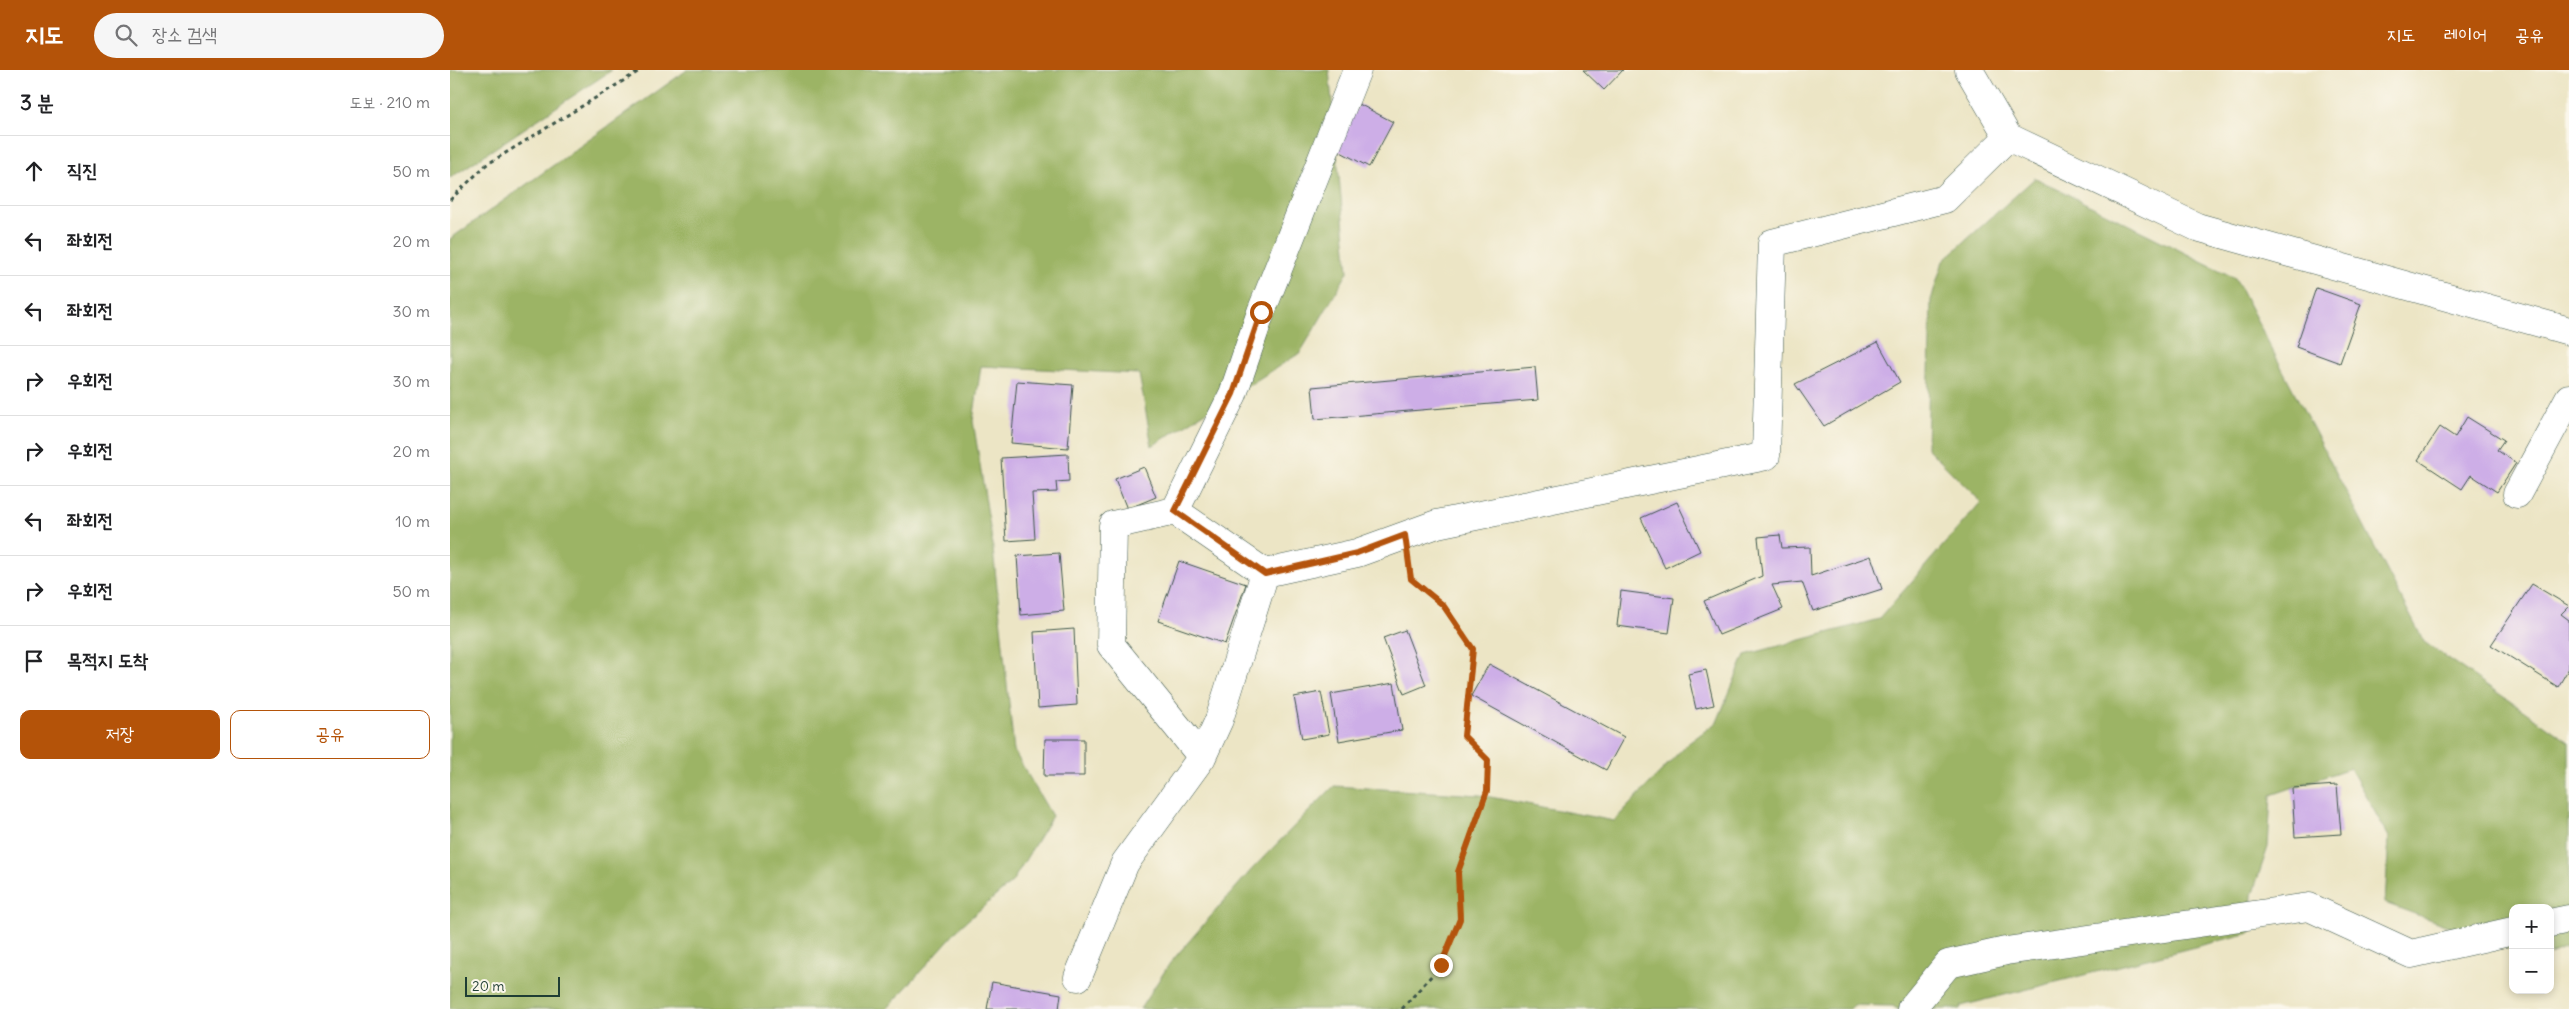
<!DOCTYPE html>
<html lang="ko">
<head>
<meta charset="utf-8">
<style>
	body { margin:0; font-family:Delius,"Poor Story",sans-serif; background:#f6f6f6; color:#202124 }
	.controls { position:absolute; right:15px; bottom:15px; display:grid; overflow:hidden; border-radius:10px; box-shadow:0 2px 8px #0003 }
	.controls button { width:45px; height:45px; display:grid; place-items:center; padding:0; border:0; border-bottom:1px solid #e0e0e0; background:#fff; color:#202124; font:25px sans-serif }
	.scale { position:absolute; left:15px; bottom:12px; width:95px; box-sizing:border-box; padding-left:5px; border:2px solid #1f3d34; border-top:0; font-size:14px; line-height:18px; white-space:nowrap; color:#1f3d34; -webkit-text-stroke:4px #fbf7ec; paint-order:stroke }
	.stop { position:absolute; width:15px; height:15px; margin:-11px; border:4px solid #b45309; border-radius:50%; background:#fff }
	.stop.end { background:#b45309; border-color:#fff; box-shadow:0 1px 5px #0008 }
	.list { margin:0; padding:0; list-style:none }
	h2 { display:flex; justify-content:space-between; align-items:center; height:65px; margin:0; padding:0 20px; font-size:21px }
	h2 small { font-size:16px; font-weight:400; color:#757577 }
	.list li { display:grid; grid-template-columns:32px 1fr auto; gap:15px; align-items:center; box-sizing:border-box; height:70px; padding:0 20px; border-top:1px solid #e0e0e0 }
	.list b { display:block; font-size:19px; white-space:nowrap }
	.list em { font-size:16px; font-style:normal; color:#757577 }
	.actions { display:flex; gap:10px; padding:15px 20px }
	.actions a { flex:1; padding:11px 0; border:1px solid #b45309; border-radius:10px; text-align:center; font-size:18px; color:#b45309 }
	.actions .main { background:#b45309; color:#fff }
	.icon { flex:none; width:28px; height:28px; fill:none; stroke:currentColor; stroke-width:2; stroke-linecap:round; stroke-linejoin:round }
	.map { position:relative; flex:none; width:2119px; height:939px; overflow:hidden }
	header { display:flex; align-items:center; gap:30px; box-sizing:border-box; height:70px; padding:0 25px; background:#b45309; color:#fff }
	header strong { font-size:24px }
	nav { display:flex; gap:28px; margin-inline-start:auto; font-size:18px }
	.search { width:350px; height:45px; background:#f6f6f6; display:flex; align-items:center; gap:12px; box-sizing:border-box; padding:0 18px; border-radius:28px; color:#757577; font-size:19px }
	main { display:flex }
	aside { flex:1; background:#fff }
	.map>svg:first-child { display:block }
	.forest { fill:#9cb465; stroke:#5e784c }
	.building { fill:#cdaee7 }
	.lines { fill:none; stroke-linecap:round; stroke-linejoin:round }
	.minor-casing { stroke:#3e564a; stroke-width:29 }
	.path { stroke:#3e564a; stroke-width:3; stroke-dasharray:4 4; stroke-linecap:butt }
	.minor { stroke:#fff; stroke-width:28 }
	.route { stroke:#b45309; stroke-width:6 }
</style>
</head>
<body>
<header>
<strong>지도</strong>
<div class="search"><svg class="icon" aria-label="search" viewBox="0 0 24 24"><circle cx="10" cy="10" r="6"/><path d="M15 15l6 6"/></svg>장소 검색</div>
<nav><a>지도</a><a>레이어</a><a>공유</a></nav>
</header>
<main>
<aside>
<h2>3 분<small>도보 · 210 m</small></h2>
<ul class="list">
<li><svg class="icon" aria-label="ahead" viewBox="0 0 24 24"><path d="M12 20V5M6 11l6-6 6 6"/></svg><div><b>직진</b></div><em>50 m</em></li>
<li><svg class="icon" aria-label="left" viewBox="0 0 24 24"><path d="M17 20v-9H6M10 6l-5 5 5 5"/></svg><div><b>좌회전</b></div><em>20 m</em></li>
<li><svg class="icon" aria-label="left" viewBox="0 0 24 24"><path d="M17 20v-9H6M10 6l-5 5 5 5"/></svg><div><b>좌회전</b></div><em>30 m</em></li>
<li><svg class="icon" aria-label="right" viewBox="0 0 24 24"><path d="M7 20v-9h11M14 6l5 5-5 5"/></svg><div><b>우회전</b></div><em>30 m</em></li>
<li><svg class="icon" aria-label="right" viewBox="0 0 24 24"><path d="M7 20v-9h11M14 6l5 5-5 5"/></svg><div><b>우회전</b></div><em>20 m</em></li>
<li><svg class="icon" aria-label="left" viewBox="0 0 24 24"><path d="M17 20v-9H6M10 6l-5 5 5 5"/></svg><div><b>좌회전</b></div><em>10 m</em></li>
<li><svg class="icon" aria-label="right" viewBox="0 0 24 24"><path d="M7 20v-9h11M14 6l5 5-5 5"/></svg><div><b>우회전</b></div><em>50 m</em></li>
<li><svg class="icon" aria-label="arrive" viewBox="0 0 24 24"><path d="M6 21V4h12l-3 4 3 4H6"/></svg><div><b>목적지 도착</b></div></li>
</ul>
<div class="actions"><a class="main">저장</a><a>공유</a></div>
</aside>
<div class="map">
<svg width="2119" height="939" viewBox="0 0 2119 939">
	<rect width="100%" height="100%" fill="#fbf7ec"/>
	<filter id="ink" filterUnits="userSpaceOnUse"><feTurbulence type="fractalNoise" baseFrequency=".02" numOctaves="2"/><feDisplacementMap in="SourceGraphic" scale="10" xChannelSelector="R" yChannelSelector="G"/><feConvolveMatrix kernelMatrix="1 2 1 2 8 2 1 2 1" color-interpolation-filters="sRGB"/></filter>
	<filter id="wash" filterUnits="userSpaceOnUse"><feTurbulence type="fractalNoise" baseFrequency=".0096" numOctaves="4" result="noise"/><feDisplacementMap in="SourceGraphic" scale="20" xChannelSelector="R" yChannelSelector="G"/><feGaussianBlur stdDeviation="1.12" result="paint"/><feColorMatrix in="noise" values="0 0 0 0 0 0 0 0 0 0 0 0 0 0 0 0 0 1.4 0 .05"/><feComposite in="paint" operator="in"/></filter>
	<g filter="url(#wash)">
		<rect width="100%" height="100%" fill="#ece5c5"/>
		<!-- forest -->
		<path class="forest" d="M 0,0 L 162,0 L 0,108 Z
			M 237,0 L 879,0 L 898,202 L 850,283 L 702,376 L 689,304 L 531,296 L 523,351 L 542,470 L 564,681 L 602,746 L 562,812 L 512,855 L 437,939 L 0,939 L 0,169 Z
			M 1585,108 L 1785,208 L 1974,572 L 2119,672 L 2119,877 L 2100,885 L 2100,838 L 2063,838 L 2063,880 L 1935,833 L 1939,767 L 1900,698 L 1821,725 L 1818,777 L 1802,825 L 1800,863 L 1511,936 L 1510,939 L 1447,939 L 1443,936 L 1404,935 L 1400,939 L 690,939 L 720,893 L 803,798 L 884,716 L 1030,725 L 1164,751 L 1236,675 L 1267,652 L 1295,585 L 1429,549 L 1531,432 L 1477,378 L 1481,230 L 1493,191 Z"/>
		<g id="blocks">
			<!-- building -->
			<path class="building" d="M 1133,0 L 1173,0 L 1154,20 Z
				M 909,34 L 943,52 L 919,97 L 885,79 Z
				M 1866,218 L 1911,234 L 1890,293 L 1846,277 Z
				M 1428,272 L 1450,312 L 1374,356 L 1345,314 Z
				M 1085,297 L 1088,330 L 865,349 L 862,317 Z
				M 567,311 L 623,315 L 618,378 L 561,373 Z
				M 2017,347 L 2054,370 L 2047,380 L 2066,393 L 2047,422 L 2021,405 L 2012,419 L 1968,390 L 1990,357 L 2005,367 Z
				M 618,384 L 619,411 L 606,412 L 607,422 L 582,423 L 585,469 L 556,471 L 551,388 Z
				M 694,397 L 706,427 L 677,439 L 665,409 Z
				M 1227,432 L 1250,481 L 1215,498 L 1191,448 Z
				M 1330,465 L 1332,478 L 1360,477 L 1361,506 L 1421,486 L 1432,519 L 1363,541 L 1352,512 L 1322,515 L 1333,539 L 1269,565 L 1254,531 L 1312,506 L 1308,467 Z
				M 609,483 L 614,541 L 571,545 L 567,486 Z
				M 729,491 L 796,514 L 775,574 L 708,551 Z
				M 2082,514 L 2119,536 L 2111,544 L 2119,550 L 2119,598 L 2108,617 L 2041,575 Z
				M 1171,521 L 1224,528 L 1219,563 L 1167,556 Z
				M 624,559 L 627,635 L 588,638 L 584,562 Z
				M 955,560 L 976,615 L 954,624 L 933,568 Z
				M 1039,594 L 1174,667 L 1156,700 L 1021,626 Z
				M 1256,600 L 1264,635 L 1246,639 L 1238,604 Z
				M 944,613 L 952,660 L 889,671 L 881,624 Z
				M 871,622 L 879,664 L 852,669 L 844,627 Z
				M 595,669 L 634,669 L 634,706 L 594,706 Z
				M 1887,715 L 1891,764 L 1845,767 L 1842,718 Z
				M 542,912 L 611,924 L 609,939 L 537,939 Z"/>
		</g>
	</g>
	<g filter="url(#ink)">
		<use href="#blocks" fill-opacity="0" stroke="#3e564a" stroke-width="1"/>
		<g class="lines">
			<defs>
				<path id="minor" d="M 1519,0 L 1558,67 L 1747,157 L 2119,261
					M 2067,424 L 2119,328
					M 725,441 L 663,455 L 661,575 L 752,687
					M 815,503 L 725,441 L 783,324 L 811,242 L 907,0
					M 2100,853 L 2119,849
					M 628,907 L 675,793 L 752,687 L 769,650 L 815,503 L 907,483 L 987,454 L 1316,386 L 1322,173 L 1495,129 L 1558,67
					M 1461,939 L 1498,894 L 1556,881 L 1859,837 L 1961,884 L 2063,861"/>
			</defs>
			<!-- minor casing -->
			<use href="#minor" class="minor-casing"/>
			<!-- path -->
			<path class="path" d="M 0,130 L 36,95 L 191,0
				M 952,939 L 991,895 L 1010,849 L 1008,802 L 1037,721 L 1038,690 L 1014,666 L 1023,579 L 993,535 L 961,509 L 959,496"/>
			<!-- minor -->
			<use href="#minor" class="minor"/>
		</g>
	</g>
	<g class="lines" filter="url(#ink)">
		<!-- route -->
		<path class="route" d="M 811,242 L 783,324 L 725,441 L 815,504 L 907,483 L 955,465 L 961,509 L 993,535 L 1023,579 L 1014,666 L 1038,690 L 1037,721 L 1008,802 L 1010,849 L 991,895"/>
	</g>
</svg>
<div class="controls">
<button>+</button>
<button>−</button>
</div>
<div class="scale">20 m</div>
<div class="stop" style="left:811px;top:242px"></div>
<div class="stop end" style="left:991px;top:895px"></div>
</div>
</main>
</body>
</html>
